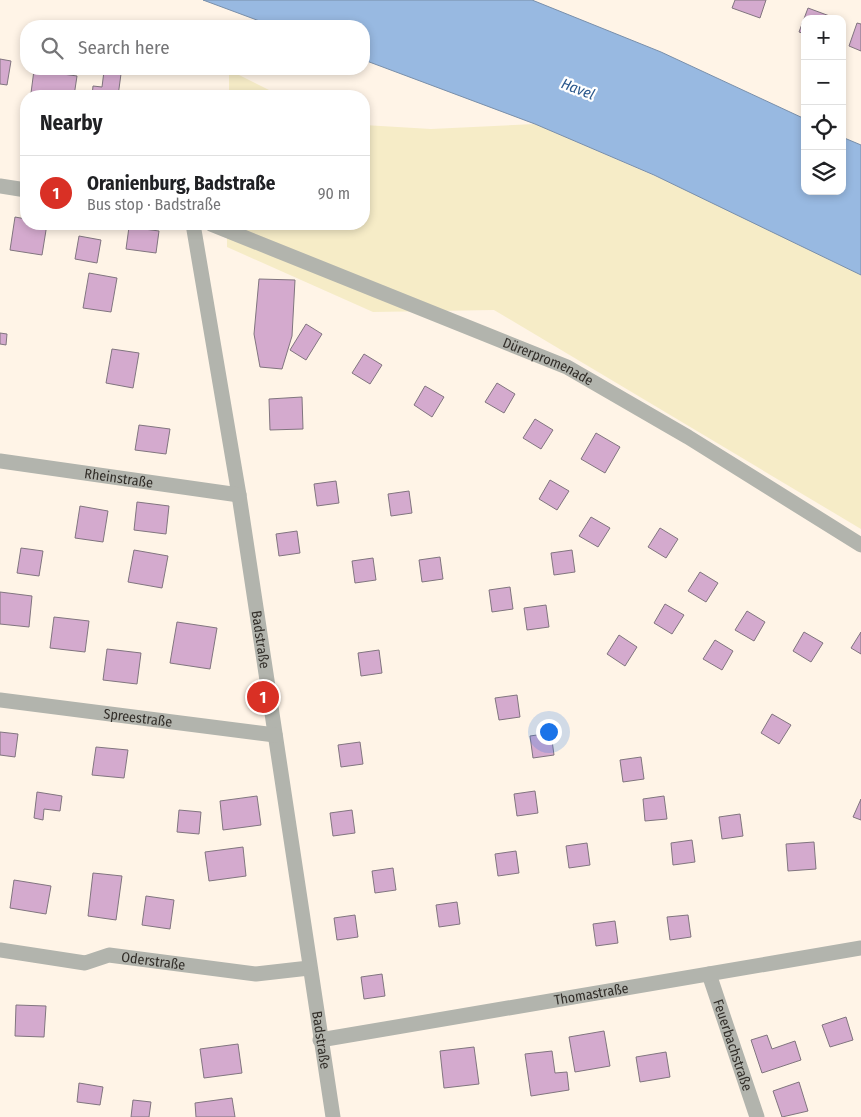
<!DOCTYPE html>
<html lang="en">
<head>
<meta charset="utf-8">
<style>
	body { margin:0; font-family:"Fira Sans Condensed",sans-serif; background:#f6f6f6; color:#202124 }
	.controls { position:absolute; right:15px; top:15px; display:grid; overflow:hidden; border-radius:10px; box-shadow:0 2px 8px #0003 }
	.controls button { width:45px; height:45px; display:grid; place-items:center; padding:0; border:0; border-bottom:1px solid #e0e0e0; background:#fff; color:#202124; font:25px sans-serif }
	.you { position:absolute; left:548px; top:731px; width:18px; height:18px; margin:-12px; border:4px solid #fff; border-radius:50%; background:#1a73e8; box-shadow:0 0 0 8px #1a73e833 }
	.badge { display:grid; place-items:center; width:32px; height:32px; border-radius:50%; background:#d93025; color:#fff; font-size:16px; font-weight:700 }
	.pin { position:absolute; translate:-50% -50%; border:2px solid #fff; box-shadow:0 1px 5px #0006 }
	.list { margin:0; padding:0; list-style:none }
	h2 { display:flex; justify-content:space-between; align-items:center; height:65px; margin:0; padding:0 20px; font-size:21px }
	h2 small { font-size:16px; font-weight:400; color:#757577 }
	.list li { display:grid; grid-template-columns:32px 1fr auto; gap:15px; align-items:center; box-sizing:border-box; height:75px; padding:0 20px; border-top:1px solid #e0e0e0 }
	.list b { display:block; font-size:19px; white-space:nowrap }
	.list p { margin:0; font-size:16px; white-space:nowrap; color:#757577 }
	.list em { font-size:16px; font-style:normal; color:#757577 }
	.icon { flex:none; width:28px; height:28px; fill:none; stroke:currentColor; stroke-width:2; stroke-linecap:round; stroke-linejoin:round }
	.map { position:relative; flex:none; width:861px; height:1117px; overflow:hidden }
	.search { position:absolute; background:#fff; box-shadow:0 2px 8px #0003; left:20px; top:20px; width:350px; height:55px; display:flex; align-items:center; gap:12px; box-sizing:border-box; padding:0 18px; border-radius:20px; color:#757577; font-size:19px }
	.panel { position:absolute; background:#fff; box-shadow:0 2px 8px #0003; left:20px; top:90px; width:350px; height:140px; border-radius:20px }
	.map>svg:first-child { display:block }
	.sand { fill:#f6ecc7 }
	.water { fill:#98b9e1; stroke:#798faa }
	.building { fill:#d4aace; stroke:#81757f }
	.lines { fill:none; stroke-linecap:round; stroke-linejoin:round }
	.minor { stroke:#b2b4ad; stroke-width:15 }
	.labels { text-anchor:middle; stroke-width:4.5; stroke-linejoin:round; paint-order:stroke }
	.street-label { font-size:14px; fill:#322e29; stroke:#fff }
	.water-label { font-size:15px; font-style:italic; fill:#2c598d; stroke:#fff }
</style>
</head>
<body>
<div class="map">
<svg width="861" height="1117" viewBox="0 0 861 1117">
	<rect width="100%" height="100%" fill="#fff4e7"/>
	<!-- sand -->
	<path class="sand" d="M 229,70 L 281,96 L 229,96 Z
		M 535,124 L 671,183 L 861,275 L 861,529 L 494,310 L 373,312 L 227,247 L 227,224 L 364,224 L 364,125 L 431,129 Z"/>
	<!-- water -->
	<path class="water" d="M 203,0 L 532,0 L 661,52 L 805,119 L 805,191 L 842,191 L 842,137 L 861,145 L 861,275 L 654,175 L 535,124 L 364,60 L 364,26 L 273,26 Z"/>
	<!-- building -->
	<path class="building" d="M 735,0 L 766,0 L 760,18 L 732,8 Z
		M 808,8 L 835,18 L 835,19 L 805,19 L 805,34 L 799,32 Z
		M 857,23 L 861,24 L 861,51 L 849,46 Z
		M 0,59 L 11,61 L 7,85 L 0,84 Z
		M 34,70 L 77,76 L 74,96 L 31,93 Z
		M 104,71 L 121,74 L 118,96 L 92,96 L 93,86 L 102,87 Z
		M 15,217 L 26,219 L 26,224 L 47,224 L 42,255 L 10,250 Z
		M 129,227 L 159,231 L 156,253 L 126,249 Z
		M 79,236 L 101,240 L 97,263 L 75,259 Z
		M 89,273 L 117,278 L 111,312 L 83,308 Z
		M 259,279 L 295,280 L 292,336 L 282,369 L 260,367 L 254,334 Z
		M 306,324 L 322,334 L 306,360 L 290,350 Z
		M 0,333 L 7,334 L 6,345 L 0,344 Z
		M 112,349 L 139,353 L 133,388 L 106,383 Z
		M 364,354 L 382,365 L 370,384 L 352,373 Z
		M 497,383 L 515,394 L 504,413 L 485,402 Z
		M 425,386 L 444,397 L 432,417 L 414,405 Z
		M 302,397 L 303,429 L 270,430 L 269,399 Z
		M 535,419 L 553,430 L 541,449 L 523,438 Z
		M 139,425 L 170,429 L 166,454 L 135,450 Z
		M 596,433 L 620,447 L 605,473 L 581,459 Z
		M 550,480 L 569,491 L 557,510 L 539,499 Z
		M 336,481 L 339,503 L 317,506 L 314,484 Z
		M 409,491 L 412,513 L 391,516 L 388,494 Z
		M 137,502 L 169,506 L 166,534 L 134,530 Z
		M 80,506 L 108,511 L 103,542 L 75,538 Z
		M 591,517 L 610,528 L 598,547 L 579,536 Z
		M 660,528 L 678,539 L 666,558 L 648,547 Z
		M 297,531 L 300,553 L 279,556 L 276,534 Z
		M 21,548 L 43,551 L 39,576 L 17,573 Z
		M 134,550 L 168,556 L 162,588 L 128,582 Z
		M 572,550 L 575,572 L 554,575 L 551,553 Z
		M 440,557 L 443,579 L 422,582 L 419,560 Z
		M 373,558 L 376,580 L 355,583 L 352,561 Z
		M 700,572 L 718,583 L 706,602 L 688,591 Z
		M 510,587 L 513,609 L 492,612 L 489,590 Z
		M 0,592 L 32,596 L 29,627 L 0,624 Z
		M 665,604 L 684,615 L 672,634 L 654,623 Z
		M 546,605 L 549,627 L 527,630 L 524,608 Z
		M 747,611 L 765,622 L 754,641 L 735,630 Z
		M 54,617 L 89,621 L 85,652 L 50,648 Z
		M 177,622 L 217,628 L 210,669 L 170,663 Z
		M 804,632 L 823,643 L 811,662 L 793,651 Z
		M 861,632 L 861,654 L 851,648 Z
		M 619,635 L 637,647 L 625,666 L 607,654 Z
		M 715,640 L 733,651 L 722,670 L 703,659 Z
		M 107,649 L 141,653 L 137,684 L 103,680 Z
		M 379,650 L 382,673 L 361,676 L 358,653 Z
		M 517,695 L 520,717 L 499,720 L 495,698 Z
		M 772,714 L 791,725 L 779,744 L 761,733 Z
		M 0,732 L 18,734 L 15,757 L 0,755 Z
		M 551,733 L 554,755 L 533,758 L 530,736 Z
		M 360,742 L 363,764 L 341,767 L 338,745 Z
		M 96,747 L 128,750 L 124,778 L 92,775 Z
		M 641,757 L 644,779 L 623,782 L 620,760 Z
		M 535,791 L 538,813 L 517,816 L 514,794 Z
		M 37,792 L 62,796 L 60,811 L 44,809 L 43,820 L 34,818 Z
		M 257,796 L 261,825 L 223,830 L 220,801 Z
		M 664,796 L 667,819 L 645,821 L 643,799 Z
		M 861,799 L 861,820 L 853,817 Z
		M 179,810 L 201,812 L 199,834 L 177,832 Z
		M 352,810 L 355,833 L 333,836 L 330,813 Z
		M 740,814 L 743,836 L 722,839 L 719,817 Z
		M 692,840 L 695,862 L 673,865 L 671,843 Z
		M 814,842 L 816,869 L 788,871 L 786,844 Z
		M 587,843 L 590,865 L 569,868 L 566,846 Z
		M 243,847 L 246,876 L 209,881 L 205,852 Z
		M 516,851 L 519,873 L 498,876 L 495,854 Z
		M 393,868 L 396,890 L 375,893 L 372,871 Z
		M 93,873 L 122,876 L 116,920 L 88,916 Z
		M 14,880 L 51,886 L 46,914 L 10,908 Z
		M 146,896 L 174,900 L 170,929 L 142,925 Z
		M 457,902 L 460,924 L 439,927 L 436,905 Z
		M 355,915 L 358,937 L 337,940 L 334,918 Z
		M 688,915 L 691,937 L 670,940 L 667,917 Z
		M 615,921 L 618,943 L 596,946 L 593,924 Z
		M 382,974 L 385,996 L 364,999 L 361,977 Z
		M 16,1005 L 46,1006 L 44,1037 L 15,1036 Z
		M 846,1017 L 853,1040 L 830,1047 L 822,1025 Z
		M 604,1031 L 610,1066 L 575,1072 L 569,1037 Z
		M 767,1035 L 772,1049 L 795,1041 L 801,1060 L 762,1073 L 751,1040 Z
		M 238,1044 L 242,1073 L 204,1078 L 200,1049 Z
		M 474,1047 L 479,1084 L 444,1088 L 440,1051 Z
		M 552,1051 L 555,1073 L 567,1072 L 569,1090 L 531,1096 L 525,1054 Z
		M 666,1052 L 670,1077 L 640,1082 L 636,1057 Z
		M 799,1082 L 808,1111 L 782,1117 L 773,1091 Z
		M 79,1083 L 103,1087 L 100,1105 L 77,1102 Z
		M 232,1098 L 235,1117 L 196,1117 L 195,1103 Z
		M 133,1100 L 151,1102 L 149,1117 L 131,1117 Z"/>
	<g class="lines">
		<!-- minor -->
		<g class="minor">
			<path d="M 0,186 L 26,190"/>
			<path id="s1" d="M 193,224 L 239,495 L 333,1117"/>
			<path id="s2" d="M 211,224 L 567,367 L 688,437 L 861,545"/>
			<path id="s3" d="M 0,461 L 239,495"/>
			<path id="s4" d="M 0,700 L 275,735"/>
			<path id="s5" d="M 0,950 L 85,963 L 109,955 L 256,974 L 309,968"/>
			<path id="s6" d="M 709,974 L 757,1117"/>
			<path id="s7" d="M 320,1040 L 861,948"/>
		</g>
	</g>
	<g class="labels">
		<!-- street labels -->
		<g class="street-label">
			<text dy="5" stroke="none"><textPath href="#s2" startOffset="364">Dürerpromenade</textPath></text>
			<text dy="5" stroke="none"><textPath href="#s3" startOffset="120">Rheinstraße</textPath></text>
			<text dy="5" stroke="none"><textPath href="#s1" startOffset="421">Badstraße</textPath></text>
			<text dy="5" stroke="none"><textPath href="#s4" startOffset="139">Spreestraße</textPath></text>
			<text dy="5" stroke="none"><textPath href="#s5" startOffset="156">Oderstraße</textPath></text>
			<text dy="5" stroke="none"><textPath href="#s7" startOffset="275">Thomastraße</textPath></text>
			<text dy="5" stroke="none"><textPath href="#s1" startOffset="826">Badstraße</textPath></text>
			<text dy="5" stroke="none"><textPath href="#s6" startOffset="75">Feuerbachstraße</textPath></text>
		</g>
		<!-- water labels -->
		<g class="water-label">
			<text transform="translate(578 89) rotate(21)" y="5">Havel</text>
		</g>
	</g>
</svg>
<div class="controls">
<button>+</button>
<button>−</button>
<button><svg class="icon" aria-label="locate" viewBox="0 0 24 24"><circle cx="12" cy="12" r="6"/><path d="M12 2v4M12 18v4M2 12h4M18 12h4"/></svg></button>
<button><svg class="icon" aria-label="layers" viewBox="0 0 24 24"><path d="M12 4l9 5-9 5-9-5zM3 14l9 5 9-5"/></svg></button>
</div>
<div class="you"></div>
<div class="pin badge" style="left:263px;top:697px">1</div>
<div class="search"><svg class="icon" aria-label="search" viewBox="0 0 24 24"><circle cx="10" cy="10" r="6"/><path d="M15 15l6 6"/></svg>Search here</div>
<section class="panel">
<h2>Nearby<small></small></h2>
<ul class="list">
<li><span class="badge">1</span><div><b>Oranienburg, Badstraße</b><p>Bus stop · Badstraße</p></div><em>90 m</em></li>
</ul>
</section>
</div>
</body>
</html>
